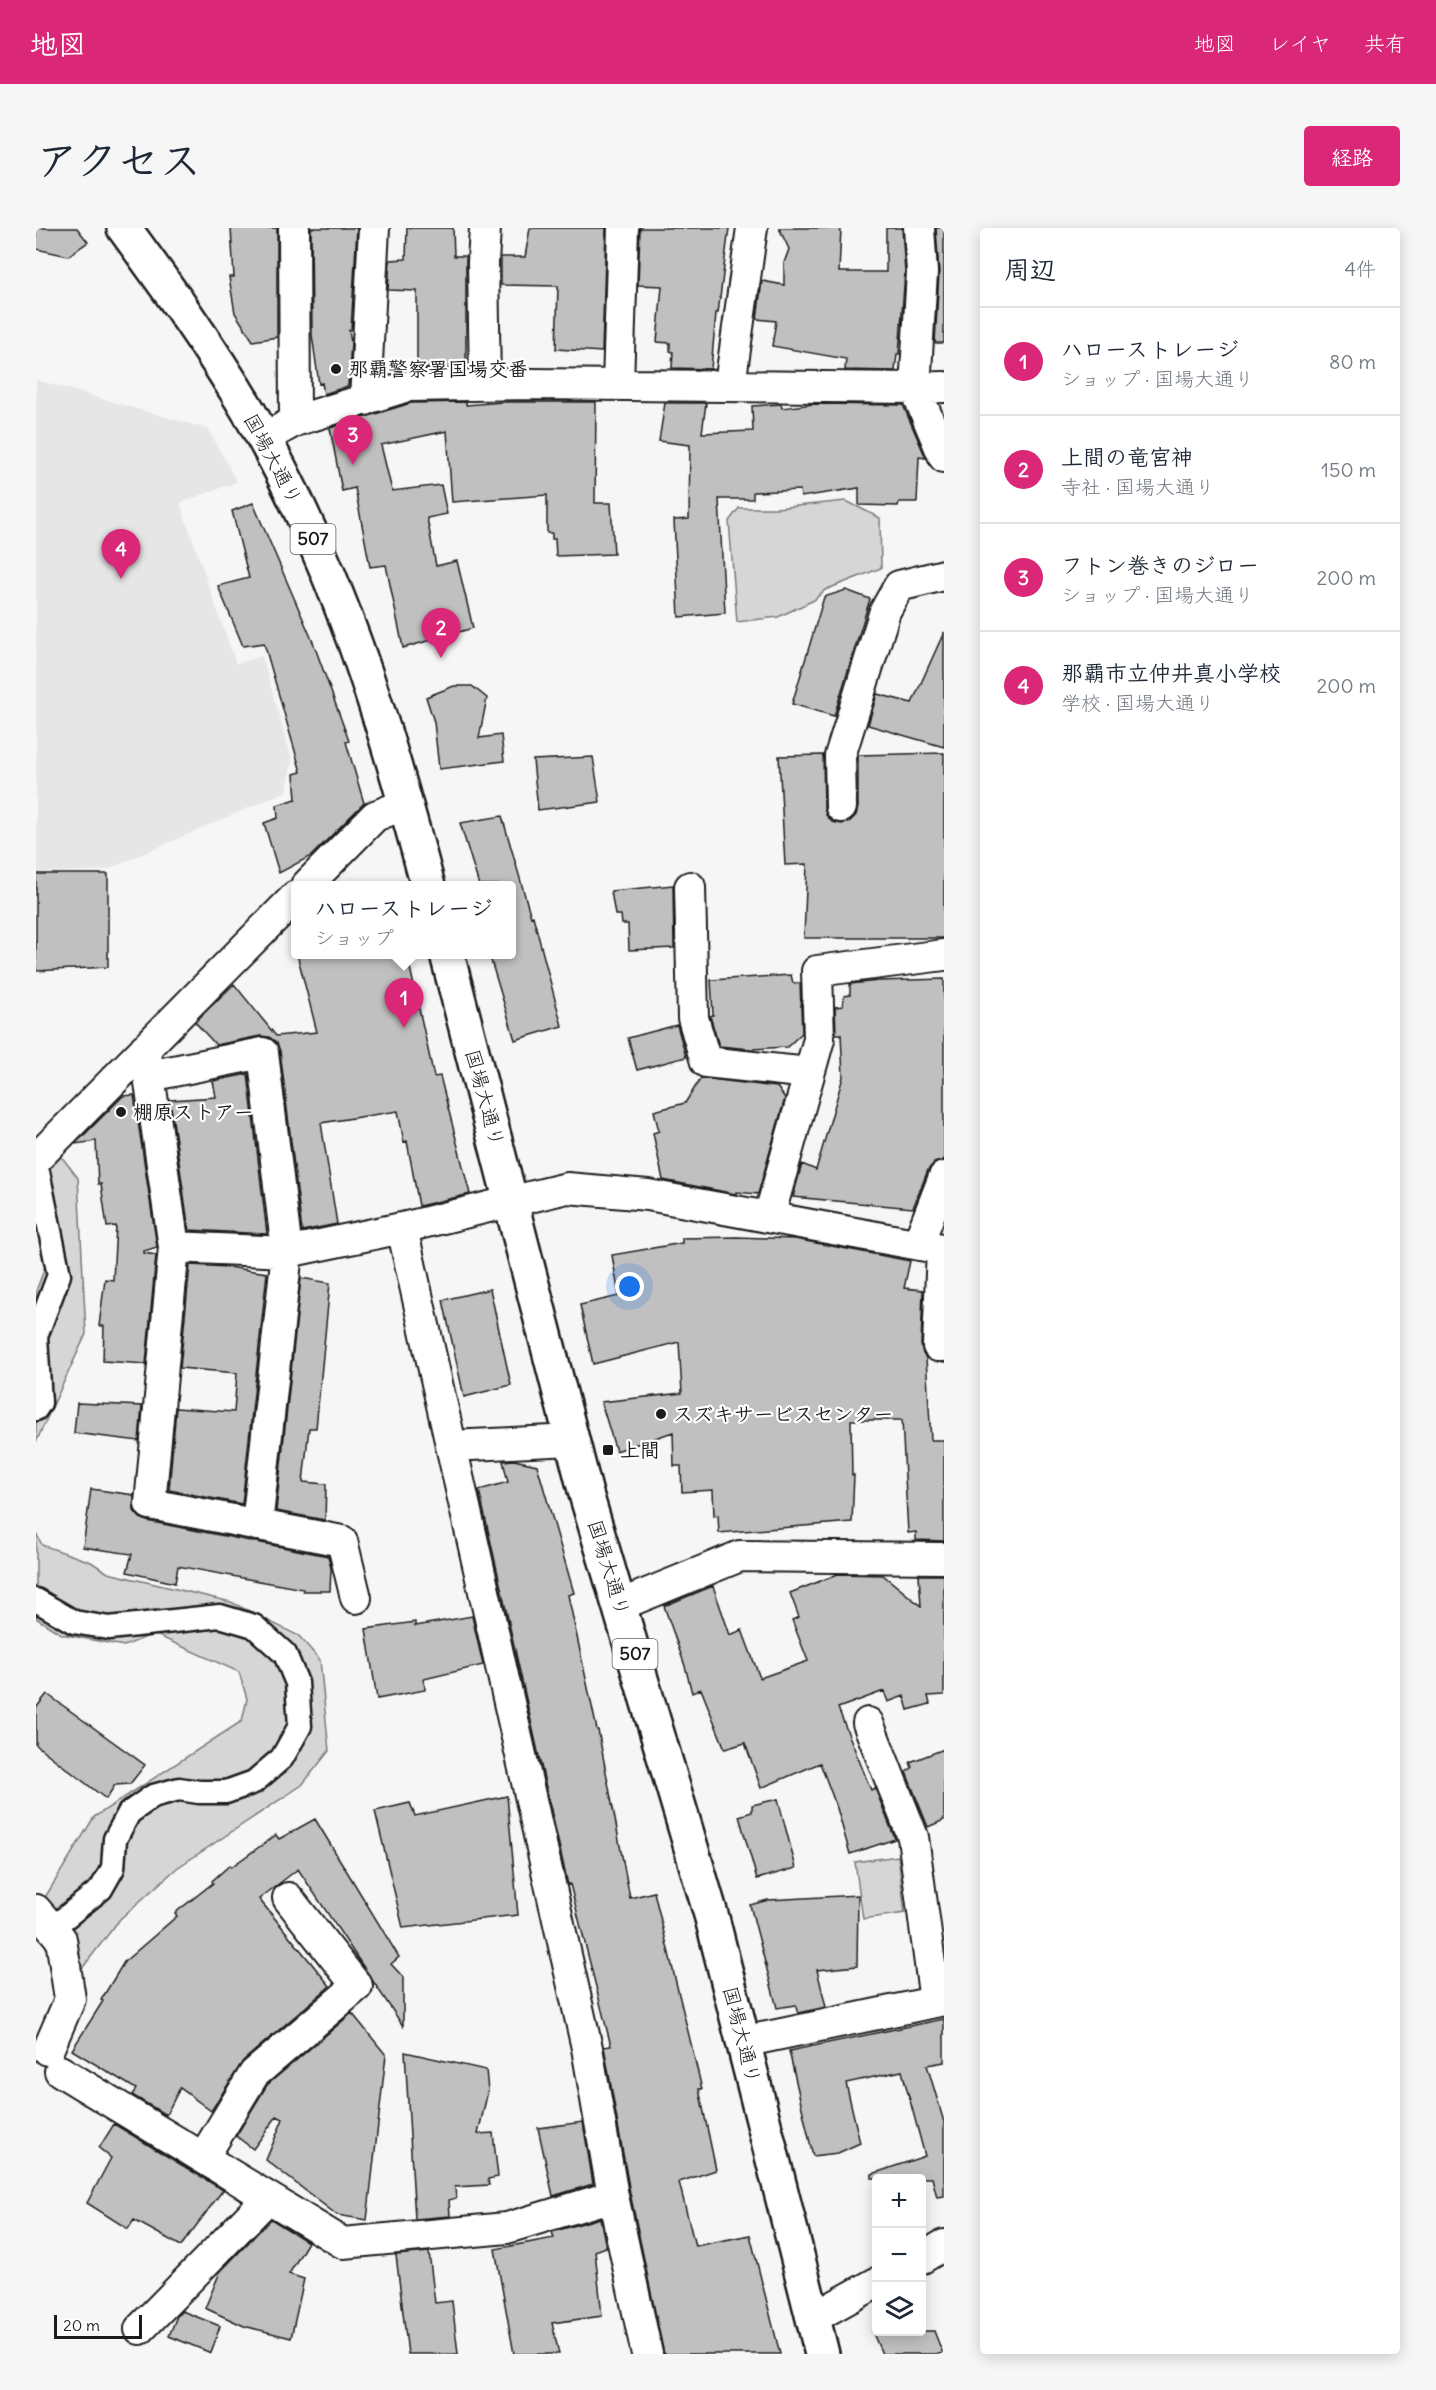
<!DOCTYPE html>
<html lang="ja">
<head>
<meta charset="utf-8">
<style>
	body { margin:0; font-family:Delius,"Klee One",sans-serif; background:#f6f6f7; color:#1f2937 }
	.controls { position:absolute; right:18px; bottom:18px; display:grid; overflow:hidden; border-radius:6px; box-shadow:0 3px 15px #0003 }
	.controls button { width:54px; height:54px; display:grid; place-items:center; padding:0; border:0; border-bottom:2px solid #e0e1e3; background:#fff; color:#1f2937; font:30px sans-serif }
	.scale { position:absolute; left:18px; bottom:15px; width:88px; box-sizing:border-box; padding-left:6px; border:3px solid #1c1c1c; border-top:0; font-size:16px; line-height:21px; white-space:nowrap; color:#1c1c1c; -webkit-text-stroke:4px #fff; paint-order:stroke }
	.you { position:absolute; left:594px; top:1059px; width:21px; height:21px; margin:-15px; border:4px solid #fff; border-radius:50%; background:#1a73e8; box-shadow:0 0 0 9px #1a73e833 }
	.badge { display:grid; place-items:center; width:39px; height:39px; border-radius:50%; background:#db2777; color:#fff; font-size:20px; font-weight:700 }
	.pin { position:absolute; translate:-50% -50px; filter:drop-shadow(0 2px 3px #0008) }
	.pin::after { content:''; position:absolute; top:32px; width:21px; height:18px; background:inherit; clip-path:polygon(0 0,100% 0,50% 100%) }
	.popup { position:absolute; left:255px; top:653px; width:225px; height:78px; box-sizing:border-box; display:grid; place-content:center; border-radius:6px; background:#fff; filter:drop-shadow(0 2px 4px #0005); font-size:20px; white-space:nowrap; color:#747a83 }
	.popup b { font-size:22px; color:#1f2937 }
	.popup::after { content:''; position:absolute; left:50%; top:100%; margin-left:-12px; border:12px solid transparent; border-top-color:#fff }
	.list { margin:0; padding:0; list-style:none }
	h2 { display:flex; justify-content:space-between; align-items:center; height:78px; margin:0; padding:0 24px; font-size:26px }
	h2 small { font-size:20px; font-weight:400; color:#747a83 }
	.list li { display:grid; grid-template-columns:39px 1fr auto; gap:18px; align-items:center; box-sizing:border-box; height:108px; padding:0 24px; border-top:2px solid #e0e1e3 }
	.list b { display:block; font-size:22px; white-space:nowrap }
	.list p { margin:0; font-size:20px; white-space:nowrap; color:#747a83 }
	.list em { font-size:20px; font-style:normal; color:#747a83 }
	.icon { flex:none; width:33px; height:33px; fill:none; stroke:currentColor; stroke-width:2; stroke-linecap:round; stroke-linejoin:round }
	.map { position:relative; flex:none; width:908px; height:2126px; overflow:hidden; border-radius:6px }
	header { display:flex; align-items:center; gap:36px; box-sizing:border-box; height:84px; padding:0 30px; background:#db2777; color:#fff }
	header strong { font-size:28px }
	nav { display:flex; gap:33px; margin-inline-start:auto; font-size:21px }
	.intro { display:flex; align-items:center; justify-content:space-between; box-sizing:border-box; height:144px; padding:0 36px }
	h1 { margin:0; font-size:42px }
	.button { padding:15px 27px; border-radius:6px; background:#db2777; color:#fff; font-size:21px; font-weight:700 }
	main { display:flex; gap:36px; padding:0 36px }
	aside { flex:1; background:#fff; border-radius:6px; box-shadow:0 3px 15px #0003 }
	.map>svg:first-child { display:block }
	.built { fill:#e6e6e6 }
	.green { fill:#d6d6d6; stroke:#797979; stroke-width:1.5 }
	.building { fill:#c0c0c0; stroke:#1c1c1c; stroke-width:1.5 }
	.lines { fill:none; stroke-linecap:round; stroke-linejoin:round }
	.pedestrian-casing { stroke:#1c1c1c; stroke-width:27 }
	.minor-casing { stroke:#1c1c1c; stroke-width:34 }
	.trunk-casing { stroke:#1c1c1c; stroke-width:38 }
	.pedestrian { stroke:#fff; stroke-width:22 }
	.minor { stroke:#fff; stroke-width:30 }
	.trunk { stroke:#fff; stroke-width:33 }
	.poi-dot { fill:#1c1c1c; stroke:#fff; stroke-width:2 }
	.labels { text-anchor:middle; stroke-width:4.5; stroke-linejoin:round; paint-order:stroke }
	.shield { fill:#fff; stroke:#606060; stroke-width:1.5 }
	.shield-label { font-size:18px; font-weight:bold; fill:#1c1c1c }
	.poi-label { font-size:20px; font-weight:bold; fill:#1c1c1c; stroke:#fff; text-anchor:start }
	.street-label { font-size:20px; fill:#1c1c1c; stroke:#fff }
</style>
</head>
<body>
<header>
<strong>地図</strong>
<nav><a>地図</a><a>レイヤ</a><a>共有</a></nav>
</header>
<div class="intro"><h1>アクセス</h1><a class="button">経路</a></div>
<main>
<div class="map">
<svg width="908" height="2126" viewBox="0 0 908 2126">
	<rect width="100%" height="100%" fill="#f6f6f6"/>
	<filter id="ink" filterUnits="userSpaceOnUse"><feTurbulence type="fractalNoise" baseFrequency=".0167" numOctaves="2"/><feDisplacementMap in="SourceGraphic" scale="12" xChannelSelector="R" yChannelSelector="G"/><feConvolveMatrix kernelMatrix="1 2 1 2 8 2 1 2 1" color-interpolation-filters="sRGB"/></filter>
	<g filter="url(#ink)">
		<!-- built -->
		<path class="built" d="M 0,152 L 172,201 L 201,254 L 144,275 L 200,436 L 226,428 L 256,532 L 251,563 L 70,642 L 0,645 Z"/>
		<!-- green -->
		<path class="green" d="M 810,273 L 844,290 L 845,340 L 789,362 L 778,372 L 742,389 L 701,394 L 693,293 L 703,280 L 740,280 Z
			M 22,924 L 42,950 L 50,1106 L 0,1214 L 0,1063 L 14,1026 L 0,957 Z
			M 0,1305 L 6,1317 L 55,1334 L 72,1345 L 195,1374 L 263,1408 L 284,1432 L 293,1523 L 266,1557 L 141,1640 L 84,1691 L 41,1747 L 8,1671 L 58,1589 L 206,1493 L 211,1471 L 203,1444 L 118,1406 L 88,1418 L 25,1406 L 0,1390 Z
			M 862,1628 L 869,1685 L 827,1691 L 819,1634 Z"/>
		<!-- building -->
		<path class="building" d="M 0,0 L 41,0 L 52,14 L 32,28 L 0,21 Z
			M 195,0 L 241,0 L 241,109 L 217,113 L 199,85 L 193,49 L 198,49 Z
			M 275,0 L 321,0 L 315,102 L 313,102 L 315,115 L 312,158 L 288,166 L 286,155 L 283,156 L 276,107 Z
			M 371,0 L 417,0 L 418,28 L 430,28 L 430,140 L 381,141 L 381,63 L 352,62 L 354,32 L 370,31 Z
			M 494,0 L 570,0 L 566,124 L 520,121 L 522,58 L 465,57 L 465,29 L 489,29 Z
			M 604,0 L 693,0 L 682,85 L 680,85 L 675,141 L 636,140 L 637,124 L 634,123 L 634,115 L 621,114 L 626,58 L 602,57 Z
			M 743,0 L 805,0 L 803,44 L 850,44 L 850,0 L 866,0 L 869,44 L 863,126 L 861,126 L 859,143 L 809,142 L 810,131 L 736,118 L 740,93 L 721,91 L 726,53 L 748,57 L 748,35 L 753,21 Z
			M 900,0 L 908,0 L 908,115 L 899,115 L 903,45 Z
			M 430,174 L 430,177 L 467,174 L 560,174 L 559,275 L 575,275 L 578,326 L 520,328 L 519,311 L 516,311 L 516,305 L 511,305 L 511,267 L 416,274 L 411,203 L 345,217 L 356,263 L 405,257 L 411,286 L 391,290 L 400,338 L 421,333 L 437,400 L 367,420 L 350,337 L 334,339 L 319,260 L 306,263 L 294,200 L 375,175 Z
			M 629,175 L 670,175 L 666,205 L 717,203 L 716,178 L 745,176 L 746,180 L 778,176 L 867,177 L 890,230 L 883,229 L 881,274 L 863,274 L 862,278 L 823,277 L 823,260 L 765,269 L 764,262 L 717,264 L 717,271 L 683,271 L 689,385 L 643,389 L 638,292 L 653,291 L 654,217 L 623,213 Z
			M 217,275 L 277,414 L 313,513 L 310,514 L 328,575 L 275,628 L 243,645 L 228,595 L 242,590 L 241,577 L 260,571 L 258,546 L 265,544 L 228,415 L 207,418 L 182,358 L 213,350 L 196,283 Z
			M 810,362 L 834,371 L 798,488 L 756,476 L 788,369 Z
			M 908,404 L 908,519 L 832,497 L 841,466 L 876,475 Z
			M 418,458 L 436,458 L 451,470 L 443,510 L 465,507 L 468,533 L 403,541 L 398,494 L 390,469 Z
			M 908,525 L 908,710 L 768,710 L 771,636 L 749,637 L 743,528 L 787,527 L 788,580 L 790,587 L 796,594 L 806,596 L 814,593 L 820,587 L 822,579 L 822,527 Z
			M 557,529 L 564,574 L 502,582 L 497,532 Z
			M 466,588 L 495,689 L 497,688 L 526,798 L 479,812 L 453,726 L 476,726 L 476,657 L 443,657 L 424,595 Z
			M 0,646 L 72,646 L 72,739 L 0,743 Z
			M 637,657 L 638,720 L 593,722 L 592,696 L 586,696 L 585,687 L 579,687 L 575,663 Z
			M 261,726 L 371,726 L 398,849 L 404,848 L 434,966 L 383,978 L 371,913 L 368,914 L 362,883 L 285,895 L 301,996 L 266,1003 L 244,823 L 241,815 L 233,809 L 224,808 L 180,817 L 159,794 L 198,756 L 240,808 L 281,804 Z
			M 755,747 L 757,755 L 764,755 L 766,805 L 751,819 L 715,821 L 683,818 L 674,788 L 677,787 L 675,752 Z
			M 908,751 L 908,932 L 898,935 L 892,942 L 877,980 L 757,969 L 766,936 L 780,942 L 807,849 L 805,806 L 800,806 L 799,779 L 807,778 L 808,768 L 814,767 L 814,756 L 843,753 Z
			M 641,797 L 650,829 L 601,842 L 592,810 Z
			M 212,846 L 231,1006 L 153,1002 L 134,872 L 180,869 L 177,853 Z
			M 665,850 L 741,859 L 749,870 L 722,966 L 700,964 L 700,966 L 627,952 L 617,905 L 623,903 L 618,883 L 649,875 Z
			M 98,867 L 121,1019 L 108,1023 L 108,1025 L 120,1027 L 110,1136 L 67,1133 L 68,1098 L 63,1098 L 69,1051 L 77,1052 L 80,998 L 71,999 L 65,956 L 62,956 L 60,913 L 39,916 L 87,868 Z
			M 701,1009 L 759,1011 L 874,1033 L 868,1060 L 887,1062 L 885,1117 L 887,1126 L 890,1130 L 895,1212 L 908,1212 L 908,1313 L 880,1312 L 880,1304 L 872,1305 L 866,1192 L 815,1192 L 816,1247 L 818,1247 L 816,1294 L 683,1305 L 682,1287 L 678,1288 L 677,1262 L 646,1264 L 645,1238 L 638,1238 L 637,1204 L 580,1223 L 565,1174 L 646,1165 L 643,1114 L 557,1136 L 544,1077 L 583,1068 L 576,1027 L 646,1015 L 646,1010 Z
			M 154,1037 L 192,1039 L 231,1045 L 206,1276 L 133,1262 L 140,1180 L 198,1184 L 201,1145 L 144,1140 Z
			M 265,1050 L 294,1055 L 280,1200 L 273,1200 L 267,1254 L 290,1256 L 289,1292 L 240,1283 Z
			M 454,1061 L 475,1157 L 428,1169 L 407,1072 Z
			M 41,1175 L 106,1178 L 103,1213 L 38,1205 Z
			M 478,1232 L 501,1237 L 538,1365 L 532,1367 L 561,1502 L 562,1502 L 594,1670 L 618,1664 L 666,1861 L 663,1861 L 680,1942 L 643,1954 L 659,2018 L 714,2007 L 744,2126 L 628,2126 L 594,1965 L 568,1819 L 575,1818 L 534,1656 L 532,1657 L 443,1262 L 472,1254 L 467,1233 Z
			M 55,1261 L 98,1267 L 98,1283 L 104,1290 L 111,1293 L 292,1328 L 295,1340 L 294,1363 L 267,1363 L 267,1361 L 142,1338 L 139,1355 L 91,1344 L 96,1326 L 47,1319 Z
			M 802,1346 L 847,1347 L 885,1378 L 883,1347 L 908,1347 L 908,1467 L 892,1468 L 894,1476 L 872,1482 L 868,1468 L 852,1474 L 848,1463 L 802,1480 L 835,1562 L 839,1560 L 859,1611 L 814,1626 L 801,1580 L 784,1535 L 725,1560 L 709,1515 L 689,1521 L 665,1461 L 656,1465 L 649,1438 L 628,1378 L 677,1358 L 694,1407 L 706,1402 L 724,1450 L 772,1433 L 756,1392 L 763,1389 L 754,1365 Z
			M 436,1388 L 447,1437 L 388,1451 L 389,1462 L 341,1471 L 330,1401 L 379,1394 L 379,1398 Z
			M 11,1466 L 109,1537 L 94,1556 L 79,1557 L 70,1571 L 0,1517 L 0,1480 Z
			M 908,1521 L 908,1592 L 892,1599 L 870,1544 L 876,1540 L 874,1534 Z
			M 471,1568 L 482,1687 L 367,1700 L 339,1583 L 374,1575 L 379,1588 Z
			M 742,1571 L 760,1640 L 721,1651 L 703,1588 L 716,1584 L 716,1577 Z
			M 279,1591 L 363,1729 L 355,1736 L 367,1749 L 367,1798 L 262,1641 L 223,1671 L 294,1758 L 207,1833 L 175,1883 L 144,1860 L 130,1887 L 96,1867 L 100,1861 L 36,1822 L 67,1773 L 65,1772 L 88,1734 L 141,1688 L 139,1685 L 177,1655 L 176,1653 L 194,1637 L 195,1639 L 240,1607 L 243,1611 Z
			M 822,1667 L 821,1738 L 781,1742 L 790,1779 L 762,1785 L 759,1777 L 741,1780 L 714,1677 L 732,1672 Z
			M 316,1785 L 350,1827 L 331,1992 L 301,1987 L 230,1932 L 247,1891 L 241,1888 L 217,1921 L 200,1908 L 231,1857 Z
			M 908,1791 L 908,1834 L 891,1837 L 908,1894 L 908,1968 L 901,1969 L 896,1950 L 836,1950 L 836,1946 L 889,1928 L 866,1843 L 810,1855 L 824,1915 L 802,1925 L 777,1928 L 753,1823 Z
			M 369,1824 L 450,1842 L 452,1863 L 442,1906 L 457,1905 L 462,1949 L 452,1951 L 453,1957 L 419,1959 L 420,1970 L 413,1972 L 414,1988 L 379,1991 Z
			M 547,1894 L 557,1956 L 517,1968 L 502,1900 Z
			M 78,1896 L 187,1962 L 145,2018 L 98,1992 L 92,2001 L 51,1975 L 75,1930 L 63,1920 Z
			M 564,1990 L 570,2019 L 559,2023 L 566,2088 L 516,2095 L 523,2126 L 478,2126 L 459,2021 L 518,2010 L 516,2004 Z
			M 235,1991 L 272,2014 L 253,2046 L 268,2051 L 255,2110 L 208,2098 L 169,2080 L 184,2044 Z
			M 393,2024 L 399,2075 L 416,2073 L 422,2126 L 372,2126 L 360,2027 Z
			M 146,2083 L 184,2098 L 175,2125 L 133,2108 L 141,2088 Z
			M 836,2103 L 898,2103 L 907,2126 L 846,2126 Z"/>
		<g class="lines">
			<defs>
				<path id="pedestrian" d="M 0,1181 L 4,1175 L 0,1108 L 23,1047 L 2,944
					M 0,1372 L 38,1394 L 73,1400 L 184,1388 L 218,1398 L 249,1426 L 261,1455 L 264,1498 L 246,1530 L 218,1554 L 190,1564 L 163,1564 L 143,1561 L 117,1568 L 93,1585 L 79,1611 L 77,1640 L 65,1661 L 25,1693"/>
				<path id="minor" d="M 258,0 L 259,193
					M 449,156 L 447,35 L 449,0
					M 582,156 L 587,0
					M 694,157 L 716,0
					M 908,159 L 879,160 L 908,229
					M 329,172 L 338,0
					M 227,211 L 259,193 L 372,158 L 496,156 L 879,160 L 886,44 L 883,0
					M 805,579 L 804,528 L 849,383 L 863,358 L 908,347
					M 270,658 L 339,588 L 370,576
					M 654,659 L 657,790 L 670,834 L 773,845
					M 109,820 L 138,1019 L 114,1276 L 306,1313 L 320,1370
					M 113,848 L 227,825 L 251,1024 L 221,1297
					M 0,931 L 260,668
					M 733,989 L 783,811 L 781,743 L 908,727
					M 882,1016 L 908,949
					M 138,1019 L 251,1024 L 366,1000
					M 415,1218 L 536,1212
					M 584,1377 L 704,1328 L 908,1330
					M 832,1495 L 877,1609 L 899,1773
					M 0,1682 L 25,1711 L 34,1771 L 12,1822
					M 707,1814 L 908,1772
					M 24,1843 L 307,2015 L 471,2000 L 577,1968
					M 167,1930 L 218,1846 L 321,1758 L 252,1670
					M 886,2030 L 908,2017
					M 777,2090 L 840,2055
					M 104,2101 L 232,1970
					M 611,2126 L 577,1968 L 551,1820 L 366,1000 L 531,960 L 612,967 L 906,1021 L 902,1118 L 908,1118"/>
				<path id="trunk" d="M 88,0 C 132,60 175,120 213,184 C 300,333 348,492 392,658
					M 411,726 L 550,1266 L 676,1690 L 786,2126"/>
			</defs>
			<!-- pedestrian casing -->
			<use href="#pedestrian" class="pedestrian-casing"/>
			<!-- minor casing -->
			<use href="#minor" class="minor-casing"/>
			<!-- trunk casing -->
			<use href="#trunk" class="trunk-casing"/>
			<!-- pedestrian -->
			<use href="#pedestrian" class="pedestrian"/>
			<!-- minor -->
			<use href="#minor" class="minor"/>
			<!-- trunk -->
			<use href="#trunk" class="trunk"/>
		</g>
	</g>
	<!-- markers -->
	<g class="poi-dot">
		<circle cx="300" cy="141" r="6"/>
		<circle cx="85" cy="884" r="6"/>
		<circle cx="625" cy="1186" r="6"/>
		<rect x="566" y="1216" width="12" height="12" rx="3"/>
	</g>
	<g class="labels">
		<!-- shield labels -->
		<g class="shield">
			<rect x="254.5" y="296" width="45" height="30" rx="4.5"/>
			<rect x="576.5" y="1411" width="45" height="30" rx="4.5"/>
		</g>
		<g class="shield-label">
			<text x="277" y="317">507</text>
			<text x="599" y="1432">507</text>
		</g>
		<!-- poi labels -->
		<g class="poi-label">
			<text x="312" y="148">那覇警察署国場交番</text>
			<text x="97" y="891">棚原ストアー</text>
			<text x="637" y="1193">スズキサービスセンター</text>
			<text x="584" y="1229">上間</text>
		</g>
		<!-- street labels -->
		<g class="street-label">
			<text transform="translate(237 231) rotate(62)" y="7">国場大通り</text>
			<text transform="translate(449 870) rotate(75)" y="7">国場大通り</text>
			<text transform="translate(573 1340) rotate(73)" y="7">国場大通り</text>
			<text transform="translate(706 1807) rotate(76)" y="7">国場大通り</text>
		</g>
	</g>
</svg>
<div class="controls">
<button>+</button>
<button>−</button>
<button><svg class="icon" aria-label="layers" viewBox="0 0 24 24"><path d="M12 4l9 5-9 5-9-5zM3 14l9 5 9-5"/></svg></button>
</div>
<div class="scale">20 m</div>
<div class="you"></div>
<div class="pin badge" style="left:368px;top:800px">1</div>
<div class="popup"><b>ハローストレージ</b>ショップ</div>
<div class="pin badge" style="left:405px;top:430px">2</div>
<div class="pin badge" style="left:317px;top:237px">3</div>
<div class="pin badge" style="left:85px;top:351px">4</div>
</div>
<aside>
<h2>周辺<small>4件</small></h2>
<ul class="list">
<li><span class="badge">1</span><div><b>ハローストレージ</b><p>ショップ · 国場大通り</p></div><em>80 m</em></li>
<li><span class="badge">2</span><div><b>上間の竜宮神</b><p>寺社 · 国場大通り</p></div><em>150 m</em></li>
<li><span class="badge">3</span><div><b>フトン巻きのジロー</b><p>ショップ · 国場大通り</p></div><em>200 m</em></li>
<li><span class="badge">4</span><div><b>那覇市立仲井真小学校</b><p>学校 · 国場大通り</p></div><em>200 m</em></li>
</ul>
</aside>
</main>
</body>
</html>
